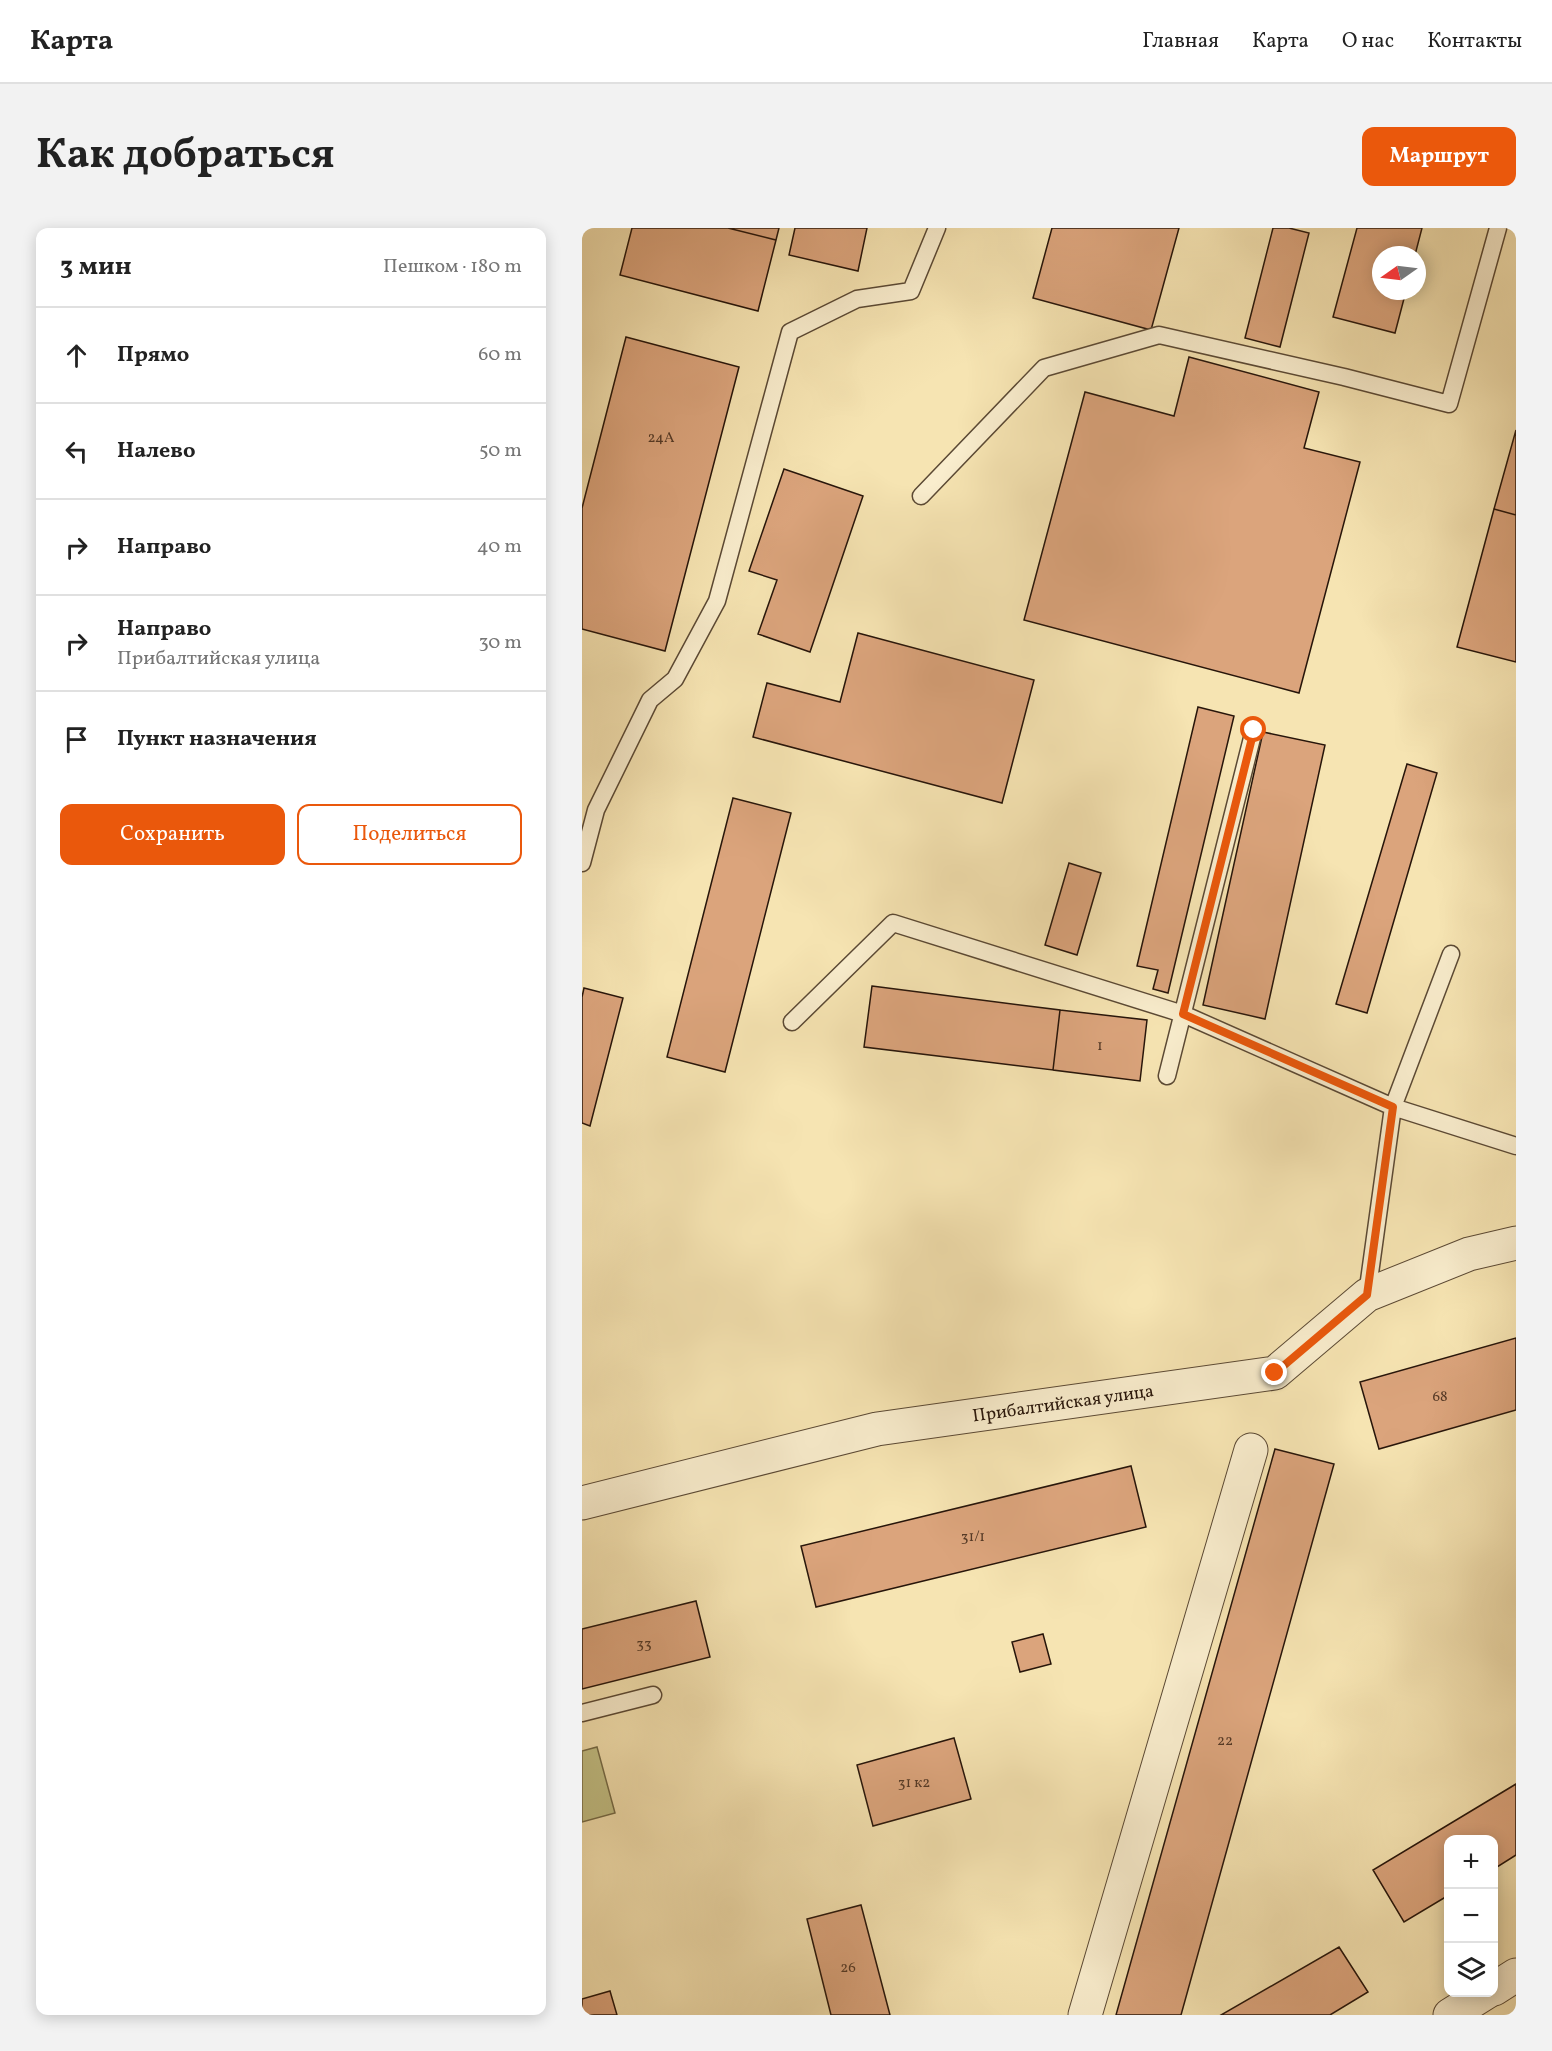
<!DOCTYPE html>
<html lang="ru">
<head>
<meta charset="utf-8">
<style>
	body { margin:0; font-family:Vollkorn,serif; background:#f2f2f2; color:#222 }
	.controls { position:absolute; right:18px; bottom:18px; display:grid; overflow:hidden; border-radius:12px; box-shadow:0 3px 15px #0003 }
	.controls button { width:54px; height:54px; display:grid; place-items:center; padding:0; border:0; border-bottom:2px solid #e0e0e0; background:#fff; color:#222; font:30px sans-serif }
	.compass { position:absolute; left:790px; top:18px; width:54px; height:54px; border-radius:50%; background:#fff; box-shadow:0 3px 15px #0003; rotate:256deg }
	.stop { position:absolute; width:18px; height:18px; margin:-14px; border:4px solid #ea580c; border-radius:50%; background:#fff }
	.stop.end { background:#ea580c; border-color:#fff; box-shadow:0 2px 6px #0008 }
	.list { margin:0; padding:0; list-style:none }
	h2 { display:flex; justify-content:space-between; align-items:center; height:78px; margin:0; padding:0 24px; font-size:26px }
	h2 small { font-size:20px; font-weight:400; color:#767676 }
	.list li { display:grid; grid-template-columns:39px 1fr auto; gap:18px; align-items:center; box-sizing:border-box; height:96px; padding:0 24px; border-top:2px solid #e0e0e0 }
	.list b { display:block; font-size:22px; white-space:nowrap }
	.list p { margin:0; font-size:20px; white-space:nowrap; color:#767676 }
	.list em { font-size:20px; font-style:normal; color:#767676 }
	.actions { display:flex; gap:12px; padding:18px 24px }
	.actions a { flex:1; padding:14px 0; border:2px solid #ea580c; border-radius:12px; text-align:center; font-size:21px; color:#ea580c }
	.actions .main { background:#ea580c; color:#fff }
	.icon { flex:none; width:33px; height:33px; fill:none; stroke:currentColor; stroke-width:2; stroke-linecap:round; stroke-linejoin:round }
	.map { position:relative; flex:none; width:934px; height:1787px; overflow:hidden; border-radius:12px }
	header { display:flex; align-items:center; gap:36px; box-sizing:border-box; height:84px; padding:0 30px; background:#fff; border-bottom:2px solid #e0e0e0 }
	header strong { font-size:28px }
	nav { display:flex; gap:33px; margin-inline-start:auto; font-size:21px }
	.intro { display:flex; align-items:center; justify-content:space-between; box-sizing:border-box; height:144px; padding:0 36px }
	h1 { margin:0; font-size:42px }
	.button { padding:15px 27px; border-radius:12px; background:#ea580c; color:#fff; font-size:21px; font-weight:700 }
	main { display:flex; gap:36px; padding:0 36px }
	aside { flex:1; background:#fff; border-radius:12px; box-shadow:0 3px 15px #0003 }
	.map>svg:first-child { display:block }
	.green { fill:#c4c287; stroke:#766c48; stroke-width:1.5 }
	.building { fill:#dba47c; stroke:#27150a; stroke-width:1.5 }
	.lines { fill:none; stroke-linecap:round; stroke-linejoin:round }
	.service-casing { stroke:#5b4934; stroke-width:19 }
	.minor-casing { stroke:#5b4934; stroke-width:35 }
	.service { stroke:#f9edcd; stroke-width:16 }
	.minor { stroke:#f9edcd; stroke-width:33 }
	.route { stroke:#ea580c; stroke-width:8 }
	.labels { text-anchor:middle; stroke-width:6; stroke-linejoin:round; paint-order:stroke }
	.number-label { font-size:15px; fill:#543926 }
	.street-label { font-size:18px; fill:#27150a; stroke:#f9edcd }
</style>
</head>
<body>
<header>
<strong>Карта</strong>
<nav><a>Главная</a><a>Карта</a><a>О нас</a><a>Контакты</a></nav>
</header>
<div class="intro"><h1>Как добраться</h1><a class="button">Маршрут</a></div>
<main>
<aside>
<h2>3 мин<small>Пешком · 180 m</small></h2>
<ul class="list">
<li><svg class="icon" aria-label="ahead" viewBox="0 0 24 24"><path d="M12 20V5M6 11l6-6 6 6"/></svg><div><b>Прямо</b></div><em>60 m</em></li>
<li><svg class="icon" aria-label="left" viewBox="0 0 24 24"><path d="M17 20v-9H6M10 6l-5 5 5 5"/></svg><div><b>Налево</b></div><em>50 m</em></li>
<li><svg class="icon" aria-label="right" viewBox="0 0 24 24"><path d="M7 20v-9h11M14 6l5 5-5 5"/></svg><div><b>Направо</b></div><em>40 m</em></li>
<li><svg class="icon" aria-label="right" viewBox="0 0 24 24"><path d="M7 20v-9h11M14 6l5 5-5 5"/></svg><div><b>Направо</b><p>Прибалтийская улица</p></div><em>30 m</em></li>
<li><svg class="icon" aria-label="arrive" viewBox="0 0 24 24"><path d="M6 21V4h12l-3 4 3 4H6"/></svg><div><b>Пункт назначения</b></div></li>
</ul>
<div class="actions"><a class="main">Сохранить</a><a>Поделиться</a></div>
</aside>
<div class="map">
<svg width="934" height="1787" viewBox="0 0 934 1787">
	<rect width="100%" height="100%" fill="#f6e4b2"/>
	<filter id="stains"><feTurbulence type="fractalNoise" baseFrequency=".00333" numOctaves="4"/><feColorMatrix values="0 0 0 0 .2 0 0 0 0 .09 0 0 0 0 .02 0 0 0 .5 -.17"/></filter>
	<radialGradient id="worn" r=".72"><stop offset=".6" stop-color="#630" stop-opacity="0"/><stop offset="1" stop-color="#630" stop-opacity=".3"/></radialGradient>
	<!-- green -->
	<path class="green" d="M 15,1519 L 33,1585 L 0,1594 L 0,1523 Z"/>
	<!-- building -->
	<path class="building" d="M 50,0 L 146,0 L 194,12 L 176,83 L 38,47 Z
		M 146,0 L 197,0 L 194,12 Z
		M 213,0 L 285,0 L 276,43 L 207,27 Z
		M 470,0 L 597,0 L 569,102 L 451,70 Z
		M 691,0 L 707,0 L 727,5 L 698,119 L 663,110 Z
		M 775,0 L 840,0 L 833,27 L 799,27 L 799,63 L 824,63 L 813,105 L 751,89 Z
		M 44,109 L 157,139 L 83,423 L 0,401 L 0,280 Z
		M 607,129 L 737,164 L 722,220 L 778,234 L 717,465 L 442,392 L 503,164 L 592,188 Z
		M 934,202 L 934,287 L 912,281 Z
		M 202,241 L 281,268 L 228,424 L 176,406 L 195,352 L 167,343 Z
		M 912,281 L 934,287 L 934,434 L 875,419 Z
		M 276,405 L 452,452 L 420,575 L 171,509 L 185,455 L 258,474 Z
		M 616,479 L 652,488 L 586,765 L 571,761 L 576,742 L 555,738 Z
		M 681,504 L 743,517 L 683,791 L 621,777 Z
		M 825,536 L 855,545 L 785,785 L 754,776 Z
		M 151,570 L 209,585 L 143,844 L 85,829 Z
		M 487,635 L 519,645 L 495,727 L 463,717 Z
		M 290,758 L 478,782 L 471,842 L 282,819 Z
		M 2,760 L 41,770 L 8,898 L 0,895 L 0,769 Z
		M 478,782 L 565,792 L 558,853 L 471,842 Z
		M 934,1110 L 934,1182 L 797,1221 L 778,1154 Z
		M 693,1221 L 752,1236 L 599,1787 L 534,1787 Z
		M 549,1238 L 564,1299 L 234,1379 L 219,1318 Z
		M 114,1373 L 128,1429 L 0,1461 L 0,1401 Z
		M 461,1406 L 469,1436 L 438,1444 L 430,1414 Z
		M 372,1510 L 389,1571 L 291,1598 L 275,1537 Z
		M 934,1556 L 934,1627 L 912,1641 L 912,1612 L 867,1612 L 867,1667 L 822,1694 L 791,1642 Z
		M 279,1677 L 308,1787 L 249,1787 L 225,1691 Z
		M 757,1719 L 786,1764 L 748,1787 L 639,1787 Z
		M 28,1763 L 35,1787 L 0,1787 L 0,1771 Z"/>
	<g class="lines">
		<defs>
			<path id="service" d="M 339,268 L 462,140 L 577,107 L 762,149 L 867,176 L 916,0
				M 0,635 L 14,582 L 68,472 L 93,451 L 135,373 L 208,104 L 275,71 L 329,63 L 355,0
				M 210,794 L 311,695 L 601,786 L 811,879 L 934,918
				M 585,848 L 672,502
				M 785,1067 L 811,879 L 869,726
				M 0,1485 L 71,1467"/>
			<g id="minor">
				<path id="s1" d="M 0,1275 L 295,1201 L 693,1145 L 785,1067 L 887,1026 L 934,1015"/>
				<path d="M 912,1761 L 934,1747"/>
				<path d="M 503,1787 L 669,1222"/>
				<path d="M 868,1787 L 905,1764"/>
			</g>
		</defs>
		<!-- service casing -->
		<use href="#service" class="service-casing"/>
		<!-- minor casing -->
		<use href="#minor" class="minor-casing"/>
		<!-- service -->
		<use href="#service" class="service"/>
		<!-- minor -->
		<use href="#minor" class="minor"/>
	</g>
	<g class="lines">
		<!-- route -->
		<path class="route" d="M 672,502 L 601,786 L 811,879 L 785,1067 L 693,1145"/>
	</g>
	<g class="labels">
		<!-- number labels -->
		<g class="number-label">
			<text x="79" y="214">24А</text>
			<text x="518" y="822">1</text>
			<text x="858" y="1173">68</text>
			<text x="391" y="1313">31/1</text>
			<text x="62" y="1420">33</text>
			<text x="643" y="1517">22</text>
			<text x="332" y="1559">31 к2</text>
			<text x="266" y="1744">26</text>
		</g>
		<!-- street labels -->
		<g class="street-label">
			<text dy="6" stroke="none"><textPath href="#s1" startOffset="492">Прибалтийская улица</textPath></text>
		</g>
	</g>
	<rect width="100%" height="100%" filter="url(#stains)"/>
	<rect width="100%" height="100%" fill="url(#worn)"/>
</svg>
<div class="controls">
<button>+</button>
<button>−</button>
<button><svg class="icon" aria-label="layers" viewBox="0 0 24 24"><path d="M12 4l9 5-9 5-9-5zM3 14l9 5 9-5"/></svg></button>
</div>
<svg class="compass" viewBox="-18 -18 36 36"><path d="M0-13l5 13h-10z" fill="#e53935"/><path d="M0 13l5-13h-10z" fill="#767676"/></svg>
<div class="stop" style="left:672px;top:502px"></div>
<div class="stop end" style="left:693px;top:1145px"></div>
</div>
</main>
</body>
</html>
